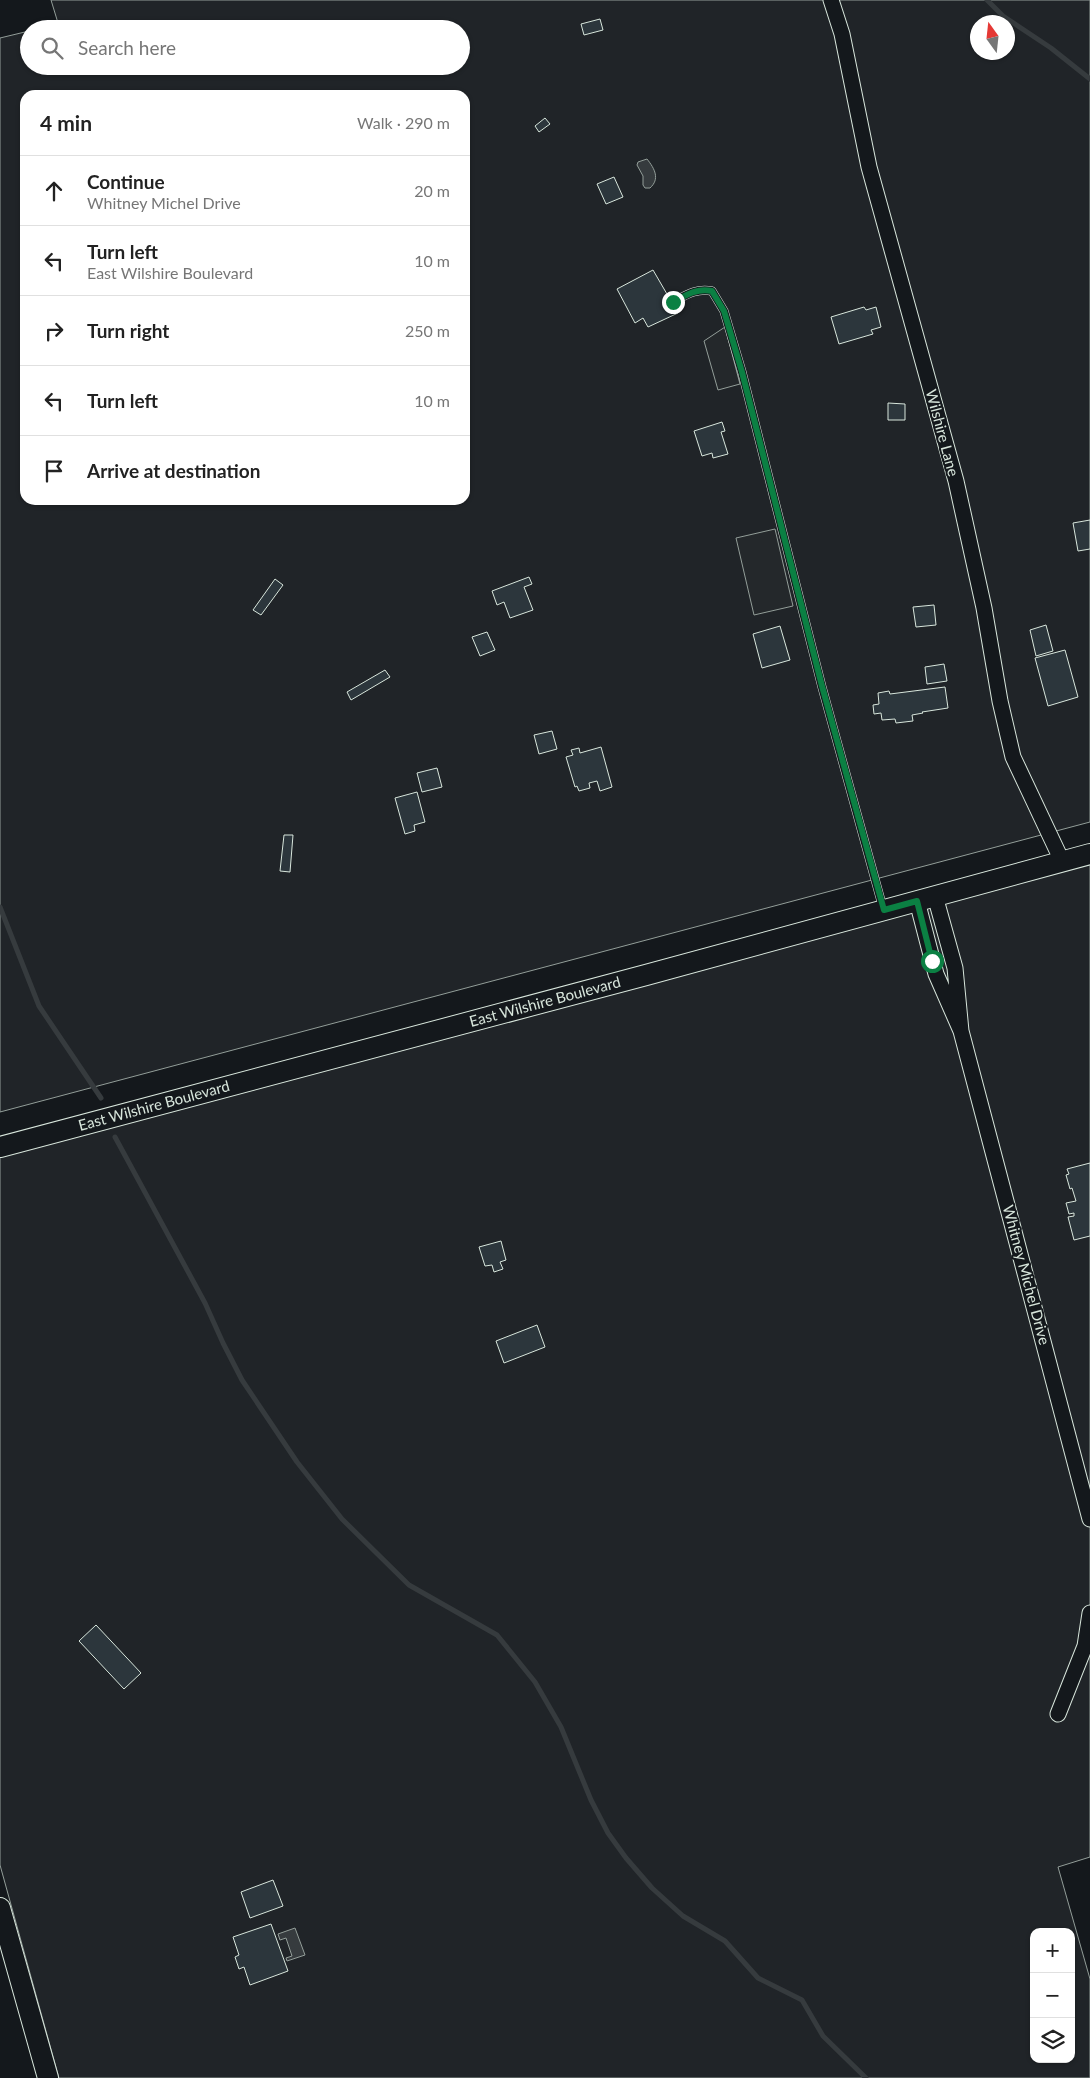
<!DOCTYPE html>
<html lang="en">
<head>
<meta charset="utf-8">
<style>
	body { margin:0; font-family:Lato,sans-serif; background:#f2f2f2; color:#222 }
	.controls { position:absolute; right:15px; bottom:15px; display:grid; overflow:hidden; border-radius:10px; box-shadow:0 1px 4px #0004 }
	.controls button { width:45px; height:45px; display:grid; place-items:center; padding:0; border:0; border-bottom:1px solid #e0e0e0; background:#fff; color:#222; font:25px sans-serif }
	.compass { position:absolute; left:970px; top:15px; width:45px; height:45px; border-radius:50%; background:#fff; box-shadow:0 1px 4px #0004; rotate:345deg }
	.stop { position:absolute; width:15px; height:15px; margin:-11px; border:4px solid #0b8043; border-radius:50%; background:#fff }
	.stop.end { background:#0b8043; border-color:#fff; box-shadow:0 1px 5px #0008 }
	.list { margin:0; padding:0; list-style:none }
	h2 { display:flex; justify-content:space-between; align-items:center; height:65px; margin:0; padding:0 20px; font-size:21px }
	h2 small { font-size:16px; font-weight:400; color:#767676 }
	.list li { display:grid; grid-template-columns:32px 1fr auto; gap:15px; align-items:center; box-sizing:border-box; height:70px; padding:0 20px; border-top:1px solid #e0e0e0 }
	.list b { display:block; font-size:19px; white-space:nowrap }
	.list p { margin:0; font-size:16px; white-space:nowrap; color:#767676 }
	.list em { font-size:16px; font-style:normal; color:#767676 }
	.icon { flex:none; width:28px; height:28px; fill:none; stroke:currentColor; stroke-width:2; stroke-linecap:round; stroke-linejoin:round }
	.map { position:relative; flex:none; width:1090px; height:2078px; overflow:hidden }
	.search { position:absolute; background:#fff; box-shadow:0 1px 4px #0004; left:20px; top:20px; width:450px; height:55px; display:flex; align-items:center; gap:12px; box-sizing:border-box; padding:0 18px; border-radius:28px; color:#767676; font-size:19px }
	.panel { position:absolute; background:#fff; box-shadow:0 1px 4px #0004; left:20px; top:90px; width:450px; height:415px; border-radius:15px }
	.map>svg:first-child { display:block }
	.green { fill:#202428; stroke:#939e99; fill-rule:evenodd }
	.parking { fill:#24282b; stroke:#939e99 }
	.water { fill:#363b3e; stroke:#939e99 }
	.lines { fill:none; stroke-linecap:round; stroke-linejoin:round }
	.stream { stroke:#363b3e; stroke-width:5 }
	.building { fill:#2c363c; stroke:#d8e6dc }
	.service-casing { stroke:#d8e6dc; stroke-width:9 }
	.minor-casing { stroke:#d8e6dc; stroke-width:17 }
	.tertiary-casing { stroke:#d8e6dc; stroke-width:22 }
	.service { stroke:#14181c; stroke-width:8 }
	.minor { stroke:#14181c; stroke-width:15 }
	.tertiary { stroke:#14181c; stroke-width:20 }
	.route { stroke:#0b8043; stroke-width:6 }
	.labels { text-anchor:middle; stroke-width:4; stroke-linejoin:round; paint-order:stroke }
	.street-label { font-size:15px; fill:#d8e6dc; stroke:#14181c }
</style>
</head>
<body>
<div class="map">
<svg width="1090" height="2078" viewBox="0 0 1090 2078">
	<rect width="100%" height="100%" fill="#14181c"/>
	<!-- green -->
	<path class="green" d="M 51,0 L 1090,0 L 1090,822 L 0,1112 L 0,38 L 29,31 L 29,66 L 461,66 L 461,29 L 36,29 L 58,23 ZM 978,22 L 1008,22 L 1008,52 L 978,52 ZM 25,95 L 465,95 L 465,500 L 25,500 Z
		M 1090,864 L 1090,1857 L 1058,1867 L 1090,1979 L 1090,2078 L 59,2078 L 0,1865 L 0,1157 ZM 1034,1932 L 1071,1932 L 1071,2059 L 1034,2059 Z"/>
	<!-- parking -->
	<path class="parking" d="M 725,327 L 740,384 L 718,390 L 704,341 Z
		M 775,529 L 793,606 L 754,615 L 736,538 Z"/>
	<!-- water -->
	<path class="water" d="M 647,159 C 655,169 660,179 650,188 L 645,188 L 643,185 L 643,176 L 637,165 L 638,162 Z
		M 295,1928 L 305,1955 L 287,1961 L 286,1958 L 292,1956 L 286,1938 L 280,1940 L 278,1934 Z"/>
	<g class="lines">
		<!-- stream -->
		<path class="stream" d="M 987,0 L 1003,16 L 1051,48 L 1090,79
			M 0,907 L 39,1006 L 101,1098
			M 115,1137 L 205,1303 L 223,1343 L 242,1380 L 297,1462 L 342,1519 L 409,1585 L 497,1635 L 535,1682 L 561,1727 L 591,1800 L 608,1833 L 626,1858 L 652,1888 L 683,1916 L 725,1941 L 758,1978 L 802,2000 L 823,2036 L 866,2078"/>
	</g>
	<!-- building -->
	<path class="building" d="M 600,19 L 603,30 L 584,35 L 581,24 Z
		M 545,118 L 550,124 L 539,132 L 535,126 Z
		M 614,177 L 623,197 L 606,204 L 597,184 Z
		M 653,270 L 678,313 L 648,327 L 643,318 L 635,323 L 617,289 Z
		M 864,307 L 866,310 L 876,307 L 881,327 L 871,330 L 873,334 L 839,344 L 831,317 Z
		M 888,403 L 905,404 L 905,420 L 888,420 Z
		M 722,422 L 725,431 L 721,432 L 728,454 L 713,458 L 712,453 L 702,456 L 694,431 Z
		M 1090,520 L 1090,549 L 1078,551 L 1073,523 Z
		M 529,577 L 532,584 L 524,587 L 533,610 L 510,618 L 504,602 L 497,605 L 492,591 Z
		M 275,579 L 283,585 L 261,615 L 253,610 Z
		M 934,605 L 936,625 L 916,627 L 913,607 Z
		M 1046,625 L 1053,651 L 1036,656 L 1030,630 Z
		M 780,626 L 790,660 L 762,668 L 753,634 Z
		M 487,632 L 495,650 L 480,656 L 472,637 Z
		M 1065,650 L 1078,697 L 1048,706 L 1035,658 Z
		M 944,664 L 947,681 L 927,684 L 925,667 Z
		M 385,670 L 390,677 L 351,700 L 347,692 Z
		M 945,687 L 948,708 L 922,712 L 923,713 L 912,715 L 913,721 L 896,723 L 895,719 L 882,720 L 881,713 L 874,714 L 873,705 L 879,704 L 878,693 L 889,691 L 890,694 Z
		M 552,731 L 557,749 L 539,754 L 534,735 Z
		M 601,747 L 612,787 L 600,791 L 597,781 L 589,783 L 590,788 L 579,791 L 577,786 L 575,787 L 566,757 L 573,755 L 571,750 L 579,748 L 580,753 Z
		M 437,768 L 442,787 L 422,792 L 417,773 Z
		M 417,792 L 425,822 L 414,825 L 415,831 L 405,834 L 395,798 Z
		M 284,835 L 293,835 L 290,872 L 280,871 Z
		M 1090,1163 L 1090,1236 L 1074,1240 L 1068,1217 L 1074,1216 L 1074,1213 L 1069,1214 L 1066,1203 L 1076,1201 L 1072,1188 L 1070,1189 L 1066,1175 L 1069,1174 L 1067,1169 Z
		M 501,1241 L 506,1260 L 500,1262 L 503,1269 L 494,1272 L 492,1265 L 485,1266 L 479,1247 Z
		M 537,1325 L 545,1347 L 504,1363 L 496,1341 Z
		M 96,1625 L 141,1673 L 124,1689 L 79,1641 Z
		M 273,1880 L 283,1906 L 250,1918 L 241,1892 Z
		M 271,1924 L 288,1971 L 250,1985 L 244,1967 L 239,1969 L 235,1957 L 239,1955 L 233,1937 Z"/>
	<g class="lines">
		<defs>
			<path id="service" d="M 673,302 C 686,295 696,288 712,291 L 724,311 L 742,372 L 822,687 L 883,908"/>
			<path id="minor" d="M 831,0 L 842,34 L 869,167 L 956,481 L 984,608 L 1000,701 L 1013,757 L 1062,861
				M 917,901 L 936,974 L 961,1031 L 955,968 L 935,896
				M 961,1031 L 1090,1519
				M 1058,1714 L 1085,1646 L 1090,1613"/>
			<path id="tertiary" d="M 0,1147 L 646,975 L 1090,854
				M 0,1908 L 48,2078"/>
		</defs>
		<!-- service casing -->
		<use href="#service" class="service-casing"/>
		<!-- minor casing -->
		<use href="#minor" class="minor-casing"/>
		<!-- tertiary casing -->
		<use href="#tertiary" class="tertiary-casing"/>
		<!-- service -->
		<use href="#service" class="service"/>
		<!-- minor -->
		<use href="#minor" class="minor"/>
		<!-- tertiary -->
		<use href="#tertiary" class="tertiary"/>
	</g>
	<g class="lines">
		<!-- route -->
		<path class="route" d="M 673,302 C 686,295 696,288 712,291 L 724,311 L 742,372 L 822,686 L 884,910 L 917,901 L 932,961"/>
	</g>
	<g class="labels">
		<!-- street labels -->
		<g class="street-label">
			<text transform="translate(942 433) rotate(75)" y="5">Wilshire Lane</text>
			<text transform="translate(545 1002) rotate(-15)" y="5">East Wilshire Boulevard</text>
			<text transform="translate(154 1106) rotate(-15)" y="5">East Wilshire Boulevard</text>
			<text transform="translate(1026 1275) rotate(75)" y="5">Whitney Michel Drive</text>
		</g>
	</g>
</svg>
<div class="controls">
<button>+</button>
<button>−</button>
<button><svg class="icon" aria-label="layers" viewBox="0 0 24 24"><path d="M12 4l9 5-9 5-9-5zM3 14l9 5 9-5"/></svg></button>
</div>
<svg class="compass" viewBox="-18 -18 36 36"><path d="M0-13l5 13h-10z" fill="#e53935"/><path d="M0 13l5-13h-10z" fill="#767676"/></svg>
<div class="stop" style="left:932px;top:961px"></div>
<div class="stop end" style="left:673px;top:302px"></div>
<div class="search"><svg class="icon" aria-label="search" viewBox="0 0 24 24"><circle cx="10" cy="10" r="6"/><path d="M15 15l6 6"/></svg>Search here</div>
<section class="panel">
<h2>4 min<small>Walk · 290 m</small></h2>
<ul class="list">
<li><svg class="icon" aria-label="ahead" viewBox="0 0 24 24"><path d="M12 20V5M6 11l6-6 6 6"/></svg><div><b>Continue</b><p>Whitney Michel Drive</p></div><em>20 m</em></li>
<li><svg class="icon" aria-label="left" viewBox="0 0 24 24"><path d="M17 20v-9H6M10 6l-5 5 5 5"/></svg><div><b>Turn left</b><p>East Wilshire Boulevard</p></div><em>10 m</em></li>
<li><svg class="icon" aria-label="right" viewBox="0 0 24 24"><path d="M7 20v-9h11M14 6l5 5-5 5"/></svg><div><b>Turn right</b></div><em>250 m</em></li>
<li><svg class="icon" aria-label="left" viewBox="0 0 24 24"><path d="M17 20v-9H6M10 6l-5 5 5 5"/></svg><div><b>Turn left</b></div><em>10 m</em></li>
<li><svg class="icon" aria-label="arrive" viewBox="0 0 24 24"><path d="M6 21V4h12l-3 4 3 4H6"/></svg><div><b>Arrive at destination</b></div></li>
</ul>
</section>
</div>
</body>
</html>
